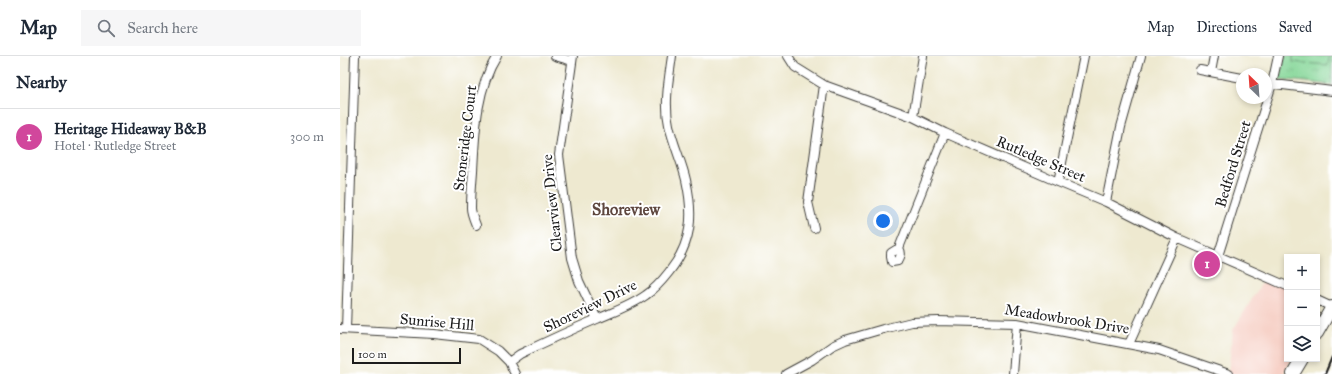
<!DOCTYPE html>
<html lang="en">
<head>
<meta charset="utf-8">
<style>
	body { margin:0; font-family:"IM FELL Great Primer",serif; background:#f6f6f7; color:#1f2937 }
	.controls { position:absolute; right:12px; bottom:12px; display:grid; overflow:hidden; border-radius:0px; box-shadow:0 2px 6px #0003 }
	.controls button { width:36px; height:36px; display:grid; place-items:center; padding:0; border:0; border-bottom:1px solid #e0e1e3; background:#fff; color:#1f2937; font:20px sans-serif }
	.compass { position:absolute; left:896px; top:12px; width:36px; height:36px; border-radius:50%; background:#fff; box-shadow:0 2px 6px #0003; rotate:335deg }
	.scale { position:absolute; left:12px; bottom:10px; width:109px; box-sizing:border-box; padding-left:4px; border:2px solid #1c1c1c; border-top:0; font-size:11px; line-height:14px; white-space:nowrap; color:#1c1c1c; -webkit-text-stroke:3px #fff; paint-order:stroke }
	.you { position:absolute; left:543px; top:165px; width:14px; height:14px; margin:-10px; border:3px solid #fff; border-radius:50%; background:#1a73e8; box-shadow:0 0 0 6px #1a73e833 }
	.badge { display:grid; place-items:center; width:26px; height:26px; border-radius:50%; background:#c8321e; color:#fff; font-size:13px; font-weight:700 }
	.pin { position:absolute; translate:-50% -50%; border:2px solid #fff; box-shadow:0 1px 4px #0006 }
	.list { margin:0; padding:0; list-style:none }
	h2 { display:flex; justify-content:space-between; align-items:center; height:52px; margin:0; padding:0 16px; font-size:17px }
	h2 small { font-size:13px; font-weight:400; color:#747a83 }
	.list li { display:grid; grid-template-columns:26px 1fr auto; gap:12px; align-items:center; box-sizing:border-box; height:56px; padding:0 16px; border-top:1px solid #e0e1e3 }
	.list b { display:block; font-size:15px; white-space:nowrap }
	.list p { margin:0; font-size:13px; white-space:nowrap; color:#747a83 }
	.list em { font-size:13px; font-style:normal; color:#747a83 }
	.icon { flex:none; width:22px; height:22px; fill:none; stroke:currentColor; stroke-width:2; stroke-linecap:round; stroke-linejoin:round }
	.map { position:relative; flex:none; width:992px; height:318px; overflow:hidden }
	header { display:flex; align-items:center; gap:24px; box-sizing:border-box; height:56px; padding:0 20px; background:#fff; border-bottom:1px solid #e0e1e3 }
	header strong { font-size:19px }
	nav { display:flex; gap:22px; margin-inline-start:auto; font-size:14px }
	.search { width:280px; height:36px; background:#f6f6f7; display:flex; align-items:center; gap:10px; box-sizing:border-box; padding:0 14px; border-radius:0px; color:#747a83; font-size:15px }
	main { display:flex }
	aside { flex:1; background:#fff }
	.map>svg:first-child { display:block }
	.built { fill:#f7d1c7 }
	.park { fill:url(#park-tufts); stroke:#50795a }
	.pitch { fill:#84d697; stroke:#50795a }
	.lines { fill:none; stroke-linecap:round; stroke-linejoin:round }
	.street-casing { stroke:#3c3b37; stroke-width:10 }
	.primary-casing { stroke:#3c3b37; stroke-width:14 }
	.street { stroke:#fff; stroke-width:8 }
	.primary { stroke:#fff; stroke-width:12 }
	.rail { stroke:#1c1c1c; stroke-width:2 }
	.labels { text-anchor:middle; stroke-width:4; stroke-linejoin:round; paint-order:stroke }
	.street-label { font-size:15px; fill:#1c1c1c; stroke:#fff }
	.neighbourhood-label { font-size:16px; font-weight:bold; fill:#5e473f; stroke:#fff }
</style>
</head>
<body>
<header>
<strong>Map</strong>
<div class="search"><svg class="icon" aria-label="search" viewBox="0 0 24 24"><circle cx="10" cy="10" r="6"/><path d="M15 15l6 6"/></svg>Search here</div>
<nav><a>Map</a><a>Directions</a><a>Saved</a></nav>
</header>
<main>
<aside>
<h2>Nearby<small></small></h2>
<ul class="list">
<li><span class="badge" style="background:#d1479c">1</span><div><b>Heritage Hideaway B&amp;B</b><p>Hotel · Rutledge Street</p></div><em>300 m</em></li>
</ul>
</aside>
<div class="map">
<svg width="992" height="318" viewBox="0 0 992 318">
	<defs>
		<pattern id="park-tufts" width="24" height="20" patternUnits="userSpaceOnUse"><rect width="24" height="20" fill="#84d697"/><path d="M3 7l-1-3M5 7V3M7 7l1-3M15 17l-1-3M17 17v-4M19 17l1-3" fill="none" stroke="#71b782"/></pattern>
	</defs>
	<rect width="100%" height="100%" fill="#fff"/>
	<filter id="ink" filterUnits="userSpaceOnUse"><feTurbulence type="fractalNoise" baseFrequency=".025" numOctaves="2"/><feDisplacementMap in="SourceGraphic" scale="8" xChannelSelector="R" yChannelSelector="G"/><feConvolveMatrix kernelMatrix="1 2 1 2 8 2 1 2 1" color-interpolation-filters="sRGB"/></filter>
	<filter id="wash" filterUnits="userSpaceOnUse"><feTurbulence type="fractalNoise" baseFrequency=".012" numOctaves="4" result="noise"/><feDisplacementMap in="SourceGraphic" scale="16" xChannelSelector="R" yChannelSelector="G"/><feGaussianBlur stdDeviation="0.9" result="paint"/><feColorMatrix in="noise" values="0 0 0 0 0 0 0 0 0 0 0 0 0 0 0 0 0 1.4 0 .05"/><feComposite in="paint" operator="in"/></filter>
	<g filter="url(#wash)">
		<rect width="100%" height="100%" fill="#eee9d0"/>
		<!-- built -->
		<path class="built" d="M 925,222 L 947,228 L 947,303 L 952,303 L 943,318 L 888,318 L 893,274 Z"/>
		<!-- park -->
		<path class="park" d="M 945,0 L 992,0 L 992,29 L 939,23 Z"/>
		<!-- pitch -->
		<path class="pitch" d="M 953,0 L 989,0 L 988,9 L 953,6 Z"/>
	</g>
	<g filter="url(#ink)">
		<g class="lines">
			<defs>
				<path id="street" d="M 215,0 L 232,5
					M 233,0 L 219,99 L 232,202 L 239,225 L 257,263
					M 448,0 L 455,11 L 484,29 L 573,61 L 605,77 L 718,126 L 766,146 L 837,182 L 947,230
					M 860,14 L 902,22
					M 871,16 L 874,0
					M 926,27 L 992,35
					M 573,61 L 583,0
					M 718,126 L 744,0
					M 766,146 L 781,71 L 801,0
					M 136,169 C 134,164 131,157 131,152 C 131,140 132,127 133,115 C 135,77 136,33 157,0
					M 474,172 L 468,146 L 484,29
					M 559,192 L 551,197 L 551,201 L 552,206 L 558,205 C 561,200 562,197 559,192 L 605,77
					M 878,200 L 932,28 L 938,0
					M 977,244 L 992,251
					M 0,273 L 94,278 L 139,283 L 158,295 L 169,306 L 175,318
					M 6,273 L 15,0
					M 789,288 L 837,182
					M 169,306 L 180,298 C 205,286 231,274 257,263 C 273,256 291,250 306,239 C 315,233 322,225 329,216 C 352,187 354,160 346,124 C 342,106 333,88 329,69 C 324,47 329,22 332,0
					M 446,318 L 472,304 L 492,290 L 505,284 L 543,273 L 572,266 L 598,265 L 677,267 L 819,294 L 889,318
					M 673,318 L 677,267"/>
				<path id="primary" d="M 977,277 L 992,251
					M 953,318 L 962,303"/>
			</defs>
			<!-- street casing -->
			<use href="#street" class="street-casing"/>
			<!-- primary casing -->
			<use href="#primary" class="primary-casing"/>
			<!-- street -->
			<use href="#street" class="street"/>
			<!-- primary -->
			<use href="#primary" class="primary"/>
			<!-- rail -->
			<path class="rail" d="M 985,318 L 992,301"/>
		</g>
	</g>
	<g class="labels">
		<!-- street labels -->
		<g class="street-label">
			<text transform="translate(125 82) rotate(-83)" y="5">Stoneridge Court</text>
			<text transform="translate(701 103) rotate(23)" y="5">Rutledge Street</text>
			<text transform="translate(893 108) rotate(-73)" y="5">Bedford Street</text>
			<text transform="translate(212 147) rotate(-96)" y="5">Clearview Drive</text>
			<text transform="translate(250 250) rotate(-26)" y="5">Shoreview Drive</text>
			<text transform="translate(727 263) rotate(9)" y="5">Meadowbrook Drive</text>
			<text transform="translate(97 266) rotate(5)" y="5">Sunrise Hill</text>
		</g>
		<!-- neighbourhood labels -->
		<g class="neighbourhood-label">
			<text x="286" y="159">Shoreview</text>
		</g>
	</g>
</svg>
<div class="controls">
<button>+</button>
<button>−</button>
<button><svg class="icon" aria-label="layers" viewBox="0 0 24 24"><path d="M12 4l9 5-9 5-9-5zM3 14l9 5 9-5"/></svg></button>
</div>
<svg class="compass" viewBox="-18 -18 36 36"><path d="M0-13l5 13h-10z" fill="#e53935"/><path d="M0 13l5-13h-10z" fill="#747a83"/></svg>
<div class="scale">100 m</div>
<div class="you"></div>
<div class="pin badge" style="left:867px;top:208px;background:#d1479c">1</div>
</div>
</main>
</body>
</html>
